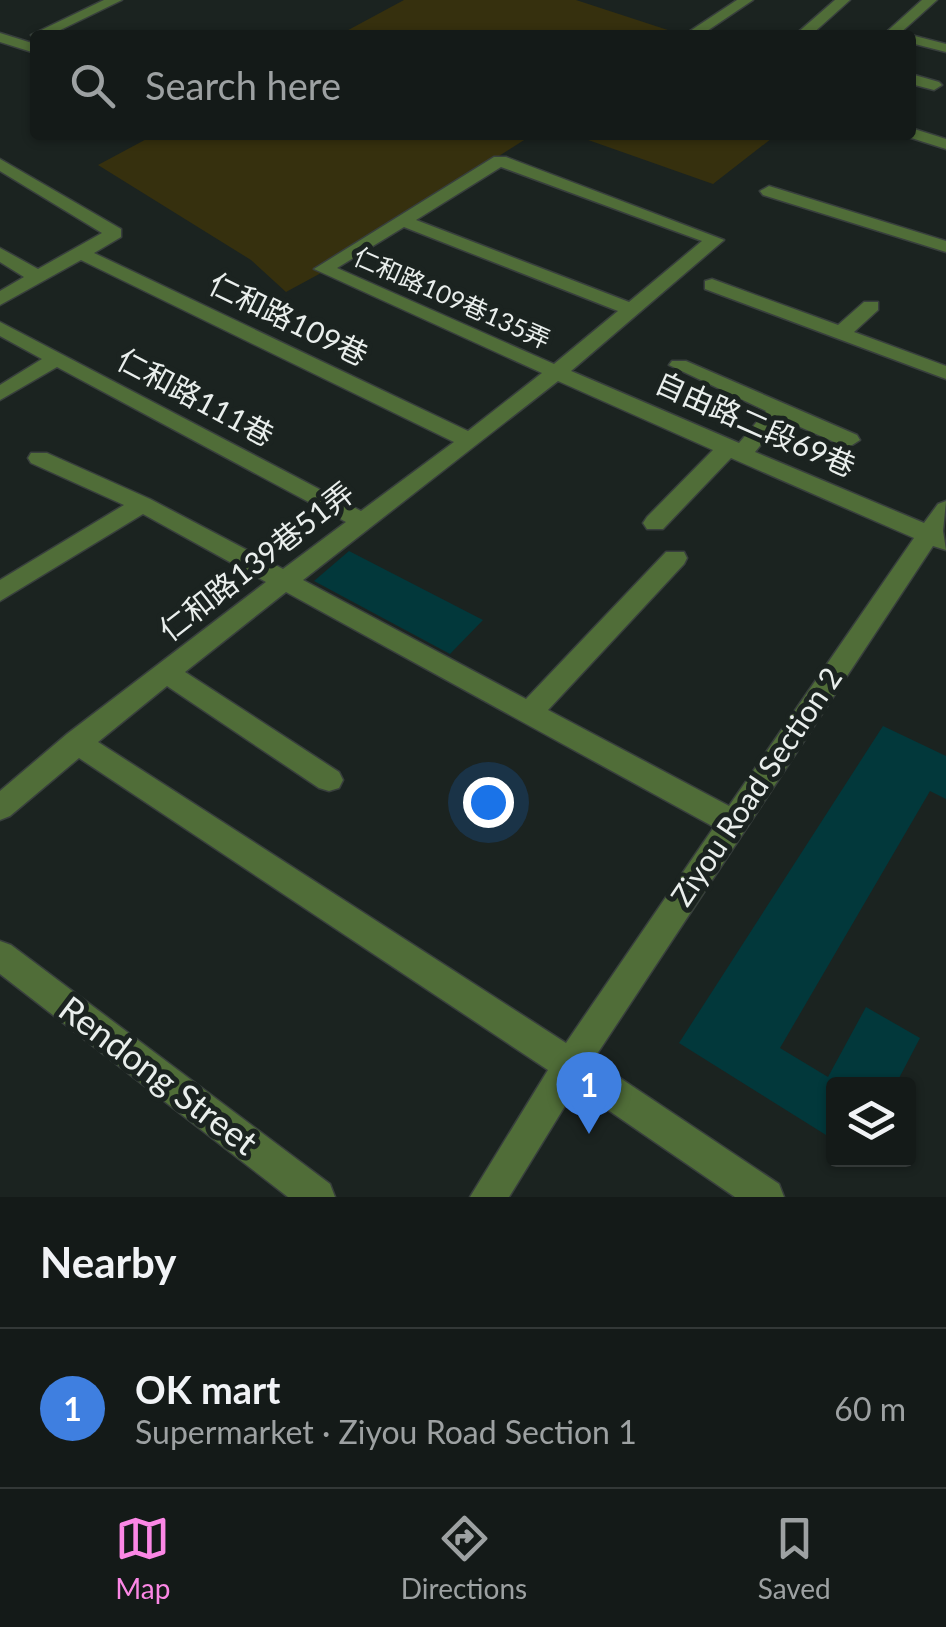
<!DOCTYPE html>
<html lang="en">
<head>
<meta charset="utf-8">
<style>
	body { margin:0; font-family:Lato,"Noto Sans TC",sans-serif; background:#212725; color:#f1f3f6 }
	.controls { position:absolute; right:30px; bottom:30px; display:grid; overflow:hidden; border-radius:10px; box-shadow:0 2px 8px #0004 }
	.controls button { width:90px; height:90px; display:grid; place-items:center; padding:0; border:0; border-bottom:2px solid #333837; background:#141a18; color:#f1f3f6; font:50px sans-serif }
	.you { position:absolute; left:488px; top:802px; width:35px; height:35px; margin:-25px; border:8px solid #fff; border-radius:50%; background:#1a73e8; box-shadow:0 0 0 15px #1a73e833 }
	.badge { display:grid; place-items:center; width:65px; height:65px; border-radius:50%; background:#fb87e5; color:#fff; font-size:32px; font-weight:700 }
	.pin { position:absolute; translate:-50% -82px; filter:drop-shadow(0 2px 5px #0008) }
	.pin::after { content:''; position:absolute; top:52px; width:35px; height:30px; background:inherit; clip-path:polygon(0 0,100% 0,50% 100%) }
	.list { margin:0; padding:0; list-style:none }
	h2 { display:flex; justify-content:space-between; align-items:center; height:130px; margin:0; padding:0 40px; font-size:42px }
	h2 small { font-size:32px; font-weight:400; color:#9da1a2 }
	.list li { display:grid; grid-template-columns:65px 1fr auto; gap:30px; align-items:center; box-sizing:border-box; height:160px; padding:0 40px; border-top:2px solid #333837 }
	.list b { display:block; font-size:38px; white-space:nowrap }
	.list p { margin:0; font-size:32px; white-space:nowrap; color:#9da1a2 }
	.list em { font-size:32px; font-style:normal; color:#9da1a2 }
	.icon { flex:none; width:55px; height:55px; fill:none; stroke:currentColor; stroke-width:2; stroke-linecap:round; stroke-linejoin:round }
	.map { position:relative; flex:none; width:946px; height:1197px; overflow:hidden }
	.search { position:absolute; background:#141a18; box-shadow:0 2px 8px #0004; left:30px; right:30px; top:30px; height:110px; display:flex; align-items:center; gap:25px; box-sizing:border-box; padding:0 35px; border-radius:10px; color:#9da1a2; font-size:38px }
	.sheet { height:290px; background:#141a18 }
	nav { display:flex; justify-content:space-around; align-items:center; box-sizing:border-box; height:140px; border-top:2px solid #333837; background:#141a18; font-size:28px; color:#9da1a2 }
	nav a { display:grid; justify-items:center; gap:5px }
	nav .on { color:#fb87e5 }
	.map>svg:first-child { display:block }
	.green { fill:#36300e }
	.building { fill:#02383b }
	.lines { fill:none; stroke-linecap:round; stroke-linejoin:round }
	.minor-casing { stroke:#383f3d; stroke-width:3 }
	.minor { fill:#506d38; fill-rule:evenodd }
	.labels { text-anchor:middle; stroke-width:10; stroke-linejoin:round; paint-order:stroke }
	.far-street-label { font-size:25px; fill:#e9eeec; stroke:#1b2320 }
	.street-label { font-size:30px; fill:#e9eeec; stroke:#1b2320 }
	.near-street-label { font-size:35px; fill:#e9eeec; stroke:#1b2320 }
</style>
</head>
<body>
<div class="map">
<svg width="946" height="1197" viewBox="0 0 946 1197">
	<rect width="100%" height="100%" fill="#1b2320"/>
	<!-- green -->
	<path class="green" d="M 404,0 L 576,0 L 683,35 L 339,35 Z
		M 154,135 L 532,135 L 318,270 L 321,273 L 286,292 L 251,260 L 98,165 Z
		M 574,135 L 776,135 L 713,184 Z"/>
	<!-- building -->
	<path class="building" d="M 349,551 L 483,620 L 450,654 L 314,581 Z
		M 883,726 L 946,756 L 946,799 L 930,791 L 780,1048 L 828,1077 L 866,1007 L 920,1038 L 896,1084 L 834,1084 L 834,1140 L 679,1043 Z"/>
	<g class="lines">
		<defs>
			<path id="minor" d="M 104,0 L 122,0 L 50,35 L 35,35 L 35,39 L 31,35 Z
				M 737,0 L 753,0 L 701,35 L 684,35 Z
				M 835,0 L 850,0 L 811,35 L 795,35 Z
				M 922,0 L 937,0 L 898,35 L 883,35 Z
				M 0,33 L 35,44 L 35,53 L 0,42 Z
				M 910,35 L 911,35 L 946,44 L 946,52 L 911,43 Z
				M 911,74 L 939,82 L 942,85 L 934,90 L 911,84 Z
				M 911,128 L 946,139 L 946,149 L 905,136 L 911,135 Z
				M 494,157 L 506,157 L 724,240 L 571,371 L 739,443 L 766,411 L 669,365 L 672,361 L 686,361 L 857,435 L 860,440 L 849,447 L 841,445 L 782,419 L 755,452 L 924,523 L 938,504 L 946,501 L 943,531 L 946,550 L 933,546 L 593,1060 L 779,1184 L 784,1197 L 735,1197 L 576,1088 L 509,1197 L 470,1197 L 548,1070 L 79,758 L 10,816 L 0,820 L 0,791 L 67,734 L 266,582 L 143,514 L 0,601 L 0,580 L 124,505 L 31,463 L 28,458 L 31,453 L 47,453 L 150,499 L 283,569 L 346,522 L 57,367 L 0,400 L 0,385 L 42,359 L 0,336 L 0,322 L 361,511 L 454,442 L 81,260 L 0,305 L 0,291 L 24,277 L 0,262 L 0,248 L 38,269 L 102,233 L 0,171 L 0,159 L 121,229 L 121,237 L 94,253 L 468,431 L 542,373 L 314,269 ZM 501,167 L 702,241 L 629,302 L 416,220 ZM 404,227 L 618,311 L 554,364 L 337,268 ZM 558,381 L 713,450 L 647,517 L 643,523 L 647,529 L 663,529 L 731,458 L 914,538 L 729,806 L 548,710 L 684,564 L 687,558 L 684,552 L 666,552 L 526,699 L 303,580 ZM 286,592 L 714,827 L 566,1043 L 98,742 L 167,686 L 319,788 L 329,791 L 339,788 L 343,780 L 339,772 L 185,672 Z
				M 769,186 L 946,241 L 946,252 L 763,195 L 760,191 Z
				M 712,279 L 838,325 L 864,302 L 878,302 L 878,310 L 854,332 L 946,366 L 946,379 L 705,289 L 705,281 Z
				M 0,941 L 11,945 L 330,1184 L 335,1197 L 288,1197 L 0,974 Z"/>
		</defs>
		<!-- minor casing -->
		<use href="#minor" class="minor-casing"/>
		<!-- minor -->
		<use href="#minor" class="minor"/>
	</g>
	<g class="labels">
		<!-- far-street labels -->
		<g class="far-street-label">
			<text transform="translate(452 298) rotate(24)" y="9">仁和路109巷135弄</text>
		</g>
		<!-- street labels -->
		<g class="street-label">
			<text transform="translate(288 320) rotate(26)" y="10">仁和路109巷</text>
			<text transform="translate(195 398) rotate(28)" y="10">仁和路111巷</text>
			<text transform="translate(755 425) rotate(24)" y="10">自由路二段69巷</text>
			<text transform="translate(257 562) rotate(-38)" y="10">仁和路139巷51弄</text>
			<text transform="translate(757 787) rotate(-56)" y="10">Ziyou Road Section 2</text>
		</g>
		<!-- near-street labels -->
		<g class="near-street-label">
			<text transform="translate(158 1076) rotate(37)" y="12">Rendong Street</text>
		</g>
	</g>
</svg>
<div class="controls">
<button><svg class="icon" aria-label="layers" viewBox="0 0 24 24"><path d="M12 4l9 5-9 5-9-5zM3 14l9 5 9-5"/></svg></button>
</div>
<div class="you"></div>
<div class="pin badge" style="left:589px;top:1134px;background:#3f7fe0">1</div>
<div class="search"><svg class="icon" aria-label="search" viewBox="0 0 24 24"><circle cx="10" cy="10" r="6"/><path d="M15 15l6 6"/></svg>Search here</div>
</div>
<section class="sheet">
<h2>Nearby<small></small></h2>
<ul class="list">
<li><span class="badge" style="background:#3f7fe0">1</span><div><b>OK mart</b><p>Supermarket · Ziyou Road Section 1</p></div><em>60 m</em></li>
</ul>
</section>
<nav>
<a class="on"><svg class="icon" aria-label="map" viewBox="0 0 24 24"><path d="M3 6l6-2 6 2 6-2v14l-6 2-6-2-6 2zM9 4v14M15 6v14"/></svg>Map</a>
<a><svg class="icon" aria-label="directions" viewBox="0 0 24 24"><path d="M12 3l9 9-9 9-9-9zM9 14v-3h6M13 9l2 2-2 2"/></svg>Directions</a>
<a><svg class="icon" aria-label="saved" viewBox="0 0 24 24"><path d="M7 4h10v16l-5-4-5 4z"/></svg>Saved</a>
</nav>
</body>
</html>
